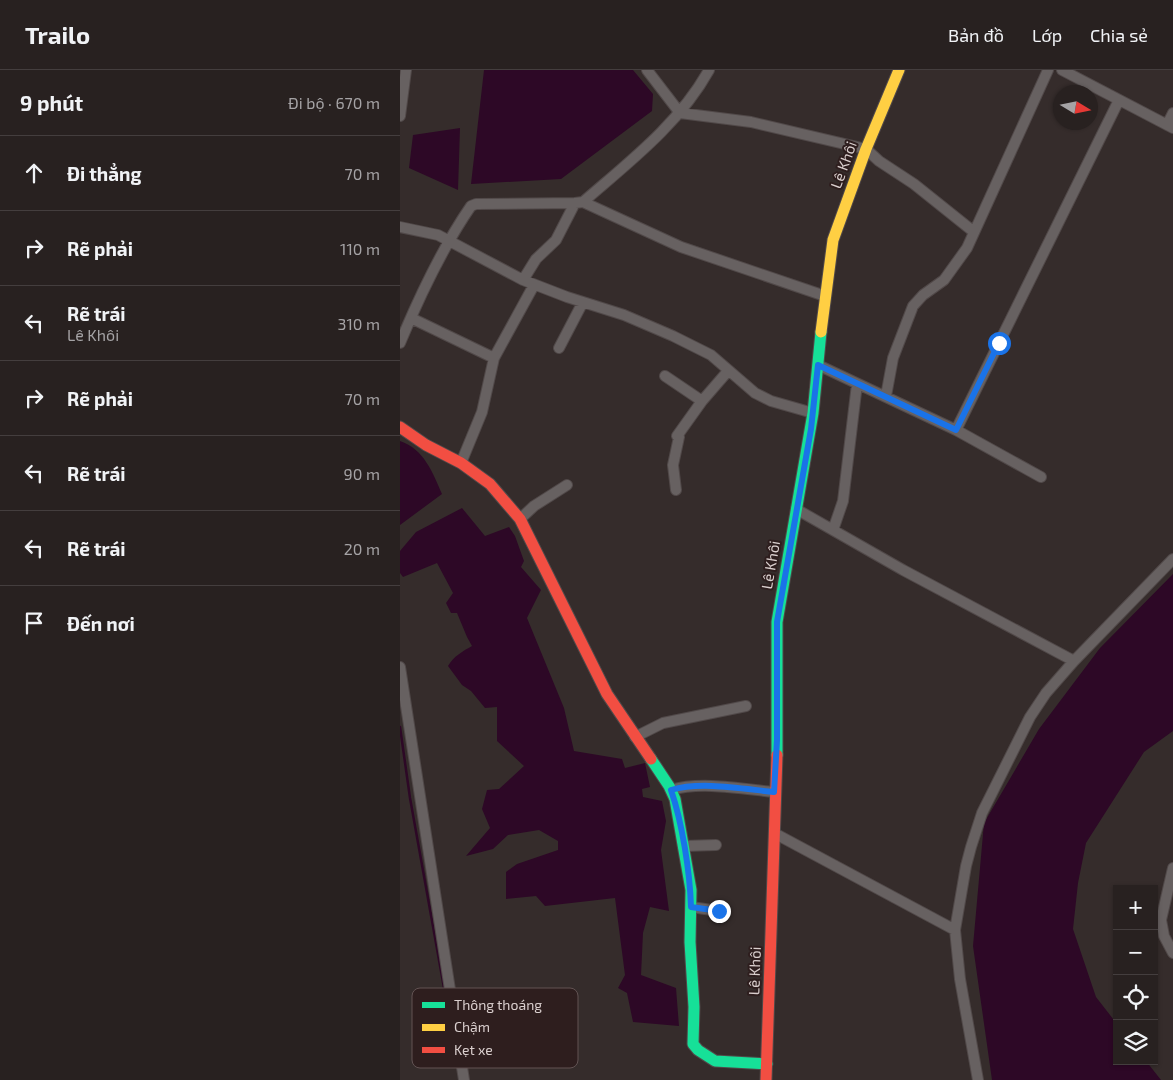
<!DOCTYPE html>
<html lang="vi">
<head>
<meta charset="utf-8">
<style>
	body { margin:0; font-family:"Exo 2",sans-serif; background:#302929; color:#f1f3f6 }
	.controls { position:absolute; right:15px; bottom:15px; display:grid; overflow:hidden; border-radius:0px; box-shadow:0 1px 4px #0004 }
	.controls button { width:45px; height:45px; display:grid; place-items:center; padding:0; border:0; border-bottom:1px solid #443e3e; background:#282120; color:#f1f3f6; font:25px sans-serif }
	.compass { position:absolute; left:653px; top:15px; width:45px; height:45px; border-radius:50%; background:#282120; box-shadow:0 1px 4px #0004; rotate:100deg }
	.stop { position:absolute; width:15px; height:15px; margin:-11px; border:4px solid #1a73e8; border-radius:50%; background:#fff }
	.stop.end { background:#1a73e8; border-color:#fff; box-shadow:0 1px 5px #0008 }
	.list { margin:0; padding:0; list-style:none }
	h2 { display:flex; justify-content:space-between; align-items:center; height:65px; margin:0; padding:0 20px; font-size:21px }
	h2 small { font-size:16px; font-weight:400; color:#a5a3a5 }
	.list li { display:grid; grid-template-columns:32px 1fr auto; gap:15px; align-items:center; box-sizing:border-box; height:75px; padding:0 20px; border-top:1px solid #443e3e }
	.list b { display:block; font-size:19px; white-space:nowrap }
	.list p { margin:0; font-size:16px; white-space:nowrap; color:#a5a3a5 }
	.list em { font-size:16px; font-style:normal; color:#a5a3a5 }
	.icon { flex:none; width:28px; height:28px; fill:none; stroke:currentColor; stroke-width:2; stroke-linecap:round; stroke-linejoin:round }
	.map { position:relative; flex:none; width:773px; height:1010px; overflow:hidden }
	header { display:flex; align-items:center; gap:30px; box-sizing:border-box; height:70px; padding:0 25px; background:#282120; border-bottom:1px solid #443e3e }
	header strong { font-size:24px }
	nav { display:flex; gap:28px; margin-inline-start:auto; font-size:18px }
	main { display:flex }
	aside { flex:1; background:#282120 }
	.map>svg:first-child { display:block }
	.water { fill:#2d0826 }
	.lines { fill:none; stroke-linecap:round; stroke-linejoin:round }
	.stream { stroke:#2d0826; stroke-width:2.5 }
	.street-casing { stroke:#514949; stroke-width:12 }
	.fast-casing { stroke:#514949; stroke-width:13 }
	.slow-casing { stroke:#514949; stroke-width:13 }
	.jam-casing { stroke:#514949; stroke-width:13 }
	.street { stroke:#676161; stroke-width:10 }
	.fast { stroke:#16e098; stroke-width:11 }
	.slow { stroke:#ffcf43; stroke-width:11 }
	.jam { stroke:#f24e42; stroke-width:11 }
	.route { stroke:#1a73e8; stroke-width:6 }
	.labels { text-anchor:middle; stroke-width:4; stroke-linejoin:round; paint-order:stroke }
	.street-label { font-size:15px; fill:#dacfce; stroke:#2e1e1e }
	.key { fill:#2e1e1e; stroke:#625353; stroke-width:1 }
	.key-label { font-size:14px; fill:#dacfce }
</style>
</head>
<body>
<header>
<strong>Trailo</strong>
<nav><a>Bản đồ</a><a>Lớp</a><a>Chia sẻ</a></nav>
</header>
<main>
<aside>
<h2>9 phút<small>Đi bộ · 670 m</small></h2>
<ul class="list">
<li><svg class="icon" aria-label="ahead" viewBox="0 0 24 24"><path d="M12 20V5M6 11l6-6 6 6"/></svg><div><b>Đi thẳng</b></div><em>70 m</em></li>
<li><svg class="icon" aria-label="right" viewBox="0 0 24 24"><path d="M7 20v-9h11M14 6l5 5-5 5"/></svg><div><b>Rẽ phải</b></div><em>110 m</em></li>
<li><svg class="icon" aria-label="left" viewBox="0 0 24 24"><path d="M17 20v-9H6M10 6l-5 5 5 5"/></svg><div><b>Rẽ trái</b><p>Lê Khôi</p></div><em>310 m</em></li>
<li><svg class="icon" aria-label="right" viewBox="0 0 24 24"><path d="M7 20v-9h11M14 6l5 5-5 5"/></svg><div><b>Rẽ phải</b></div><em>70 m</em></li>
<li><svg class="icon" aria-label="left" viewBox="0 0 24 24"><path d="M17 20v-9H6M10 6l-5 5 5 5"/></svg><div><b>Rẽ trái</b></div><em>90 m</em></li>
<li><svg class="icon" aria-label="left" viewBox="0 0 24 24"><path d="M17 20v-9H6M10 6l-5 5 5 5"/></svg><div><b>Rẽ trái</b></div><em>20 m</em></li>
<li><svg class="icon" aria-label="arrive" viewBox="0 0 24 24"><path d="M6 21V4h12l-3 4 3 4H6"/></svg><div><b>Đến nơi</b></div></li>
</ul>
</aside>
<div class="map">
<svg width="773" height="1010" viewBox="0 0 773 1010">
	<rect width="100%" height="100%" fill="#352c2b"/>
	<!-- water -->
	<path class="water" d="M 84,0 L 233,0 L 253,24 L 252,41 L 161,109 L 71,114 Z
		M 60,58 L 58,120 L 9,98 L 13,65 Z
		M 0,371 C 24,379 33,403 42,424 L 0,455 Z
		M 62,438 L 85,466 L 109,457 L 115,466 L 124,491 L 121,497 L 141,520 L 127,548 L 164,638 L 174,681 L 222,689 L 225,698 L 245,693 L 250,717 L 242,719 L 243,727 L 262,731 L 266,751 L 261,780 L 269,841 L 250,837 L 243,863 L 241,905 L 276,918 L 279,956 L 233,952 L 227,923 L 218,918 L 225,905 L 215,828 L 145,836 L 136,826 L 106,829 L 106,802 L 117,794 L 158,780 L 158,771 L 139,760 L 108,765 L 93,779 L 66,786 L 90,758 L 82,739 L 87,720 L 99,719 L 124,696 L 97,671 L 97,637 L 85,638 L 71,621 L 62,615 L 48,596 C 54,586 63,581 72,576 L 67,567 L 57,543 L 51,543 L 46,533 L 53,523 L 37,493 L 3,507 L 0,503 L 0,481 L 16,462 Z
		M 773,504 L 773,661 L 744,682 L 686,773 L 678,813 L 673,859 L 696,927 L 717,954 L 717,991 L 746,991 L 761,1010 L 592,1010 L 573,876 L 584,753 L 639,659 L 700,578 Z"/>
	<g class="lines">
		<!-- stream -->
		<path class="stream" d="M 0,657 L 10,728 L 46,929"/>
		<defs>
			<path id="street" d="M 247,0 L 280,43 L 351,52 L 466,79 L 479,91 L 514,114 L 574,162
				M 662,0 L 773,58
				M 0,46 L 6,0
				M 767,55 L 773,43
				M 183,132 L 281,177 L 425,226
				M 0,157 L 38,165 L 123,210 L 167,227 L 224,245 L 273,266 L 311,285 L 355,323 L 371,331 L 413,343
				M 123,210 L 136,189 L 156,170 L 175,133 L 183,132 C 229,92 279,54 309,0
				M 11,248 L 94,288
				M 0,273 C 20,225 42,178 71,136 L 76,134 L 175,133
				M 159,278 L 183,232
				M 418,295 L 556,360 L 641,407
				M 265,306 L 302,331
				M 486,326 L 493,288 L 513,236 L 523,225 L 544,210 L 567,178 L 648,0
				M 556,360 L 719,30
				M 277,366 L 302,331 L 328,301
				M 61,393 L 82,342 L 94,288 L 134,215
				M 276,420 L 273,395 L 279,367
				M 396,439 L 503,500 L 674,591 L 646,623 L 630,647 L 582,743 L 571,777 L 566,796 L 555,860
				M 120,449 L 134,436 L 167,415
				M 433,460 L 443,431 L 457,314
				M 674,591 L 773,489
				M 0,597 L 64,1010
				M 235,667 L 263,653 L 346,636
				M 271,720 C 301,711 343,719 374,722
				M 374,763 L 555,860 L 560,909 L 578,1010
				M 283,776 L 316,775
				M 773,798 L 761,850 L 764,866 L 773,883
				M 291,837 L 319,841"/>
			<path id="fast" d="M 377,685 L 377,552 L 413,343 L 421,262
				M 251,689 L 269,716 L 275,729 L 291,820 L 290,872 L 294,937 L 293,974 L 298,980 L 315,991 L 367,994"/>
			<path id="slow" d="M 421,262 L 433,170 L 466,79 L 499,0"/>
			<path id="jam" d="M 0,357 L 26,375 L 61,393 L 90,414 L 120,449 L 207,624 L 251,689
				M 366,1010 L 377,685"/>
		</defs>
		<!-- street casing -->
		<use href="#street" class="street-casing"/>
		<!-- fast casing -->
		<use href="#fast" class="fast-casing"/>
		<!-- slow casing -->
		<use href="#slow" class="slow-casing"/>
		<!-- jam casing -->
		<use href="#jam" class="jam-casing"/>
		<!-- street -->
		<use href="#street" class="street"/>
		<!-- fast -->
		<use href="#fast" class="fast"/>
		<!-- slow -->
		<use href="#slow" class="slow"/>
		<!-- jam -->
		<use href="#jam" class="jam"/>
	</g>
	<g class="lines">
		<!-- route -->
		<path class="route" d="M 319,841 L 291,837 C 290,802 282,752 271,720 C 301,711 343,719 374,722 L 377,670 L 377,552 L 411,359 L 418,295 L 556,360 L 599,273"/>
	</g>
	<g class="labels">
		<!-- street labels -->
		<g class="street-label">
			<text transform="translate(444 95) rotate(-70)" y="5">Lê Khôi</text>
			<text transform="translate(371 495) rotate(-80)" y="5">Lê Khôi</text>
			<text transform="translate(355 901) rotate(-88)" y="5">Lê Khôi</text>
		</g>
	</g>
	<!-- legend -->
	<rect x="12" y="918" width="166" height="80" rx="8" class="key"/>
	<rect x="22" y="932" width="23" height="6" fill="#16e098"/>
	<rect x="22" y="954" width="23" height="7" fill="#ffcf43"/>
	<rect x="22" y="977" width="23" height="6" fill="#f24e42"/>
	<g class="key-label">
		<text x="54" y="940">Thông thoáng</text>
		<text x="54" y="962">Chậm</text>
		<text x="54" y="985">Kẹt xe</text>
	</g>
</svg>
<div class="controls">
<button>+</button>
<button>−</button>
<button><svg class="icon" aria-label="locate" viewBox="0 0 24 24"><circle cx="12" cy="12" r="6"/><path d="M12 2v4M12 18v4M2 12h4M18 12h4"/></svg></button>
<button><svg class="icon" aria-label="layers" viewBox="0 0 24 24"><path d="M12 4l9 5-9 5-9-5zM3 14l9 5 9-5"/></svg></button>
</div>
<svg class="compass" viewBox="-18 -18 36 36"><path d="M0-13l5 13h-10z" fill="#e53935"/><path d="M0 13l5-13h-10z" fill="#a5a3a5"/></svg>
<div class="stop" style="left:599px;top:273px"></div>
<div class="stop end" style="left:319px;top:841px"></div>
</div>
</main>
</body>
</html>
